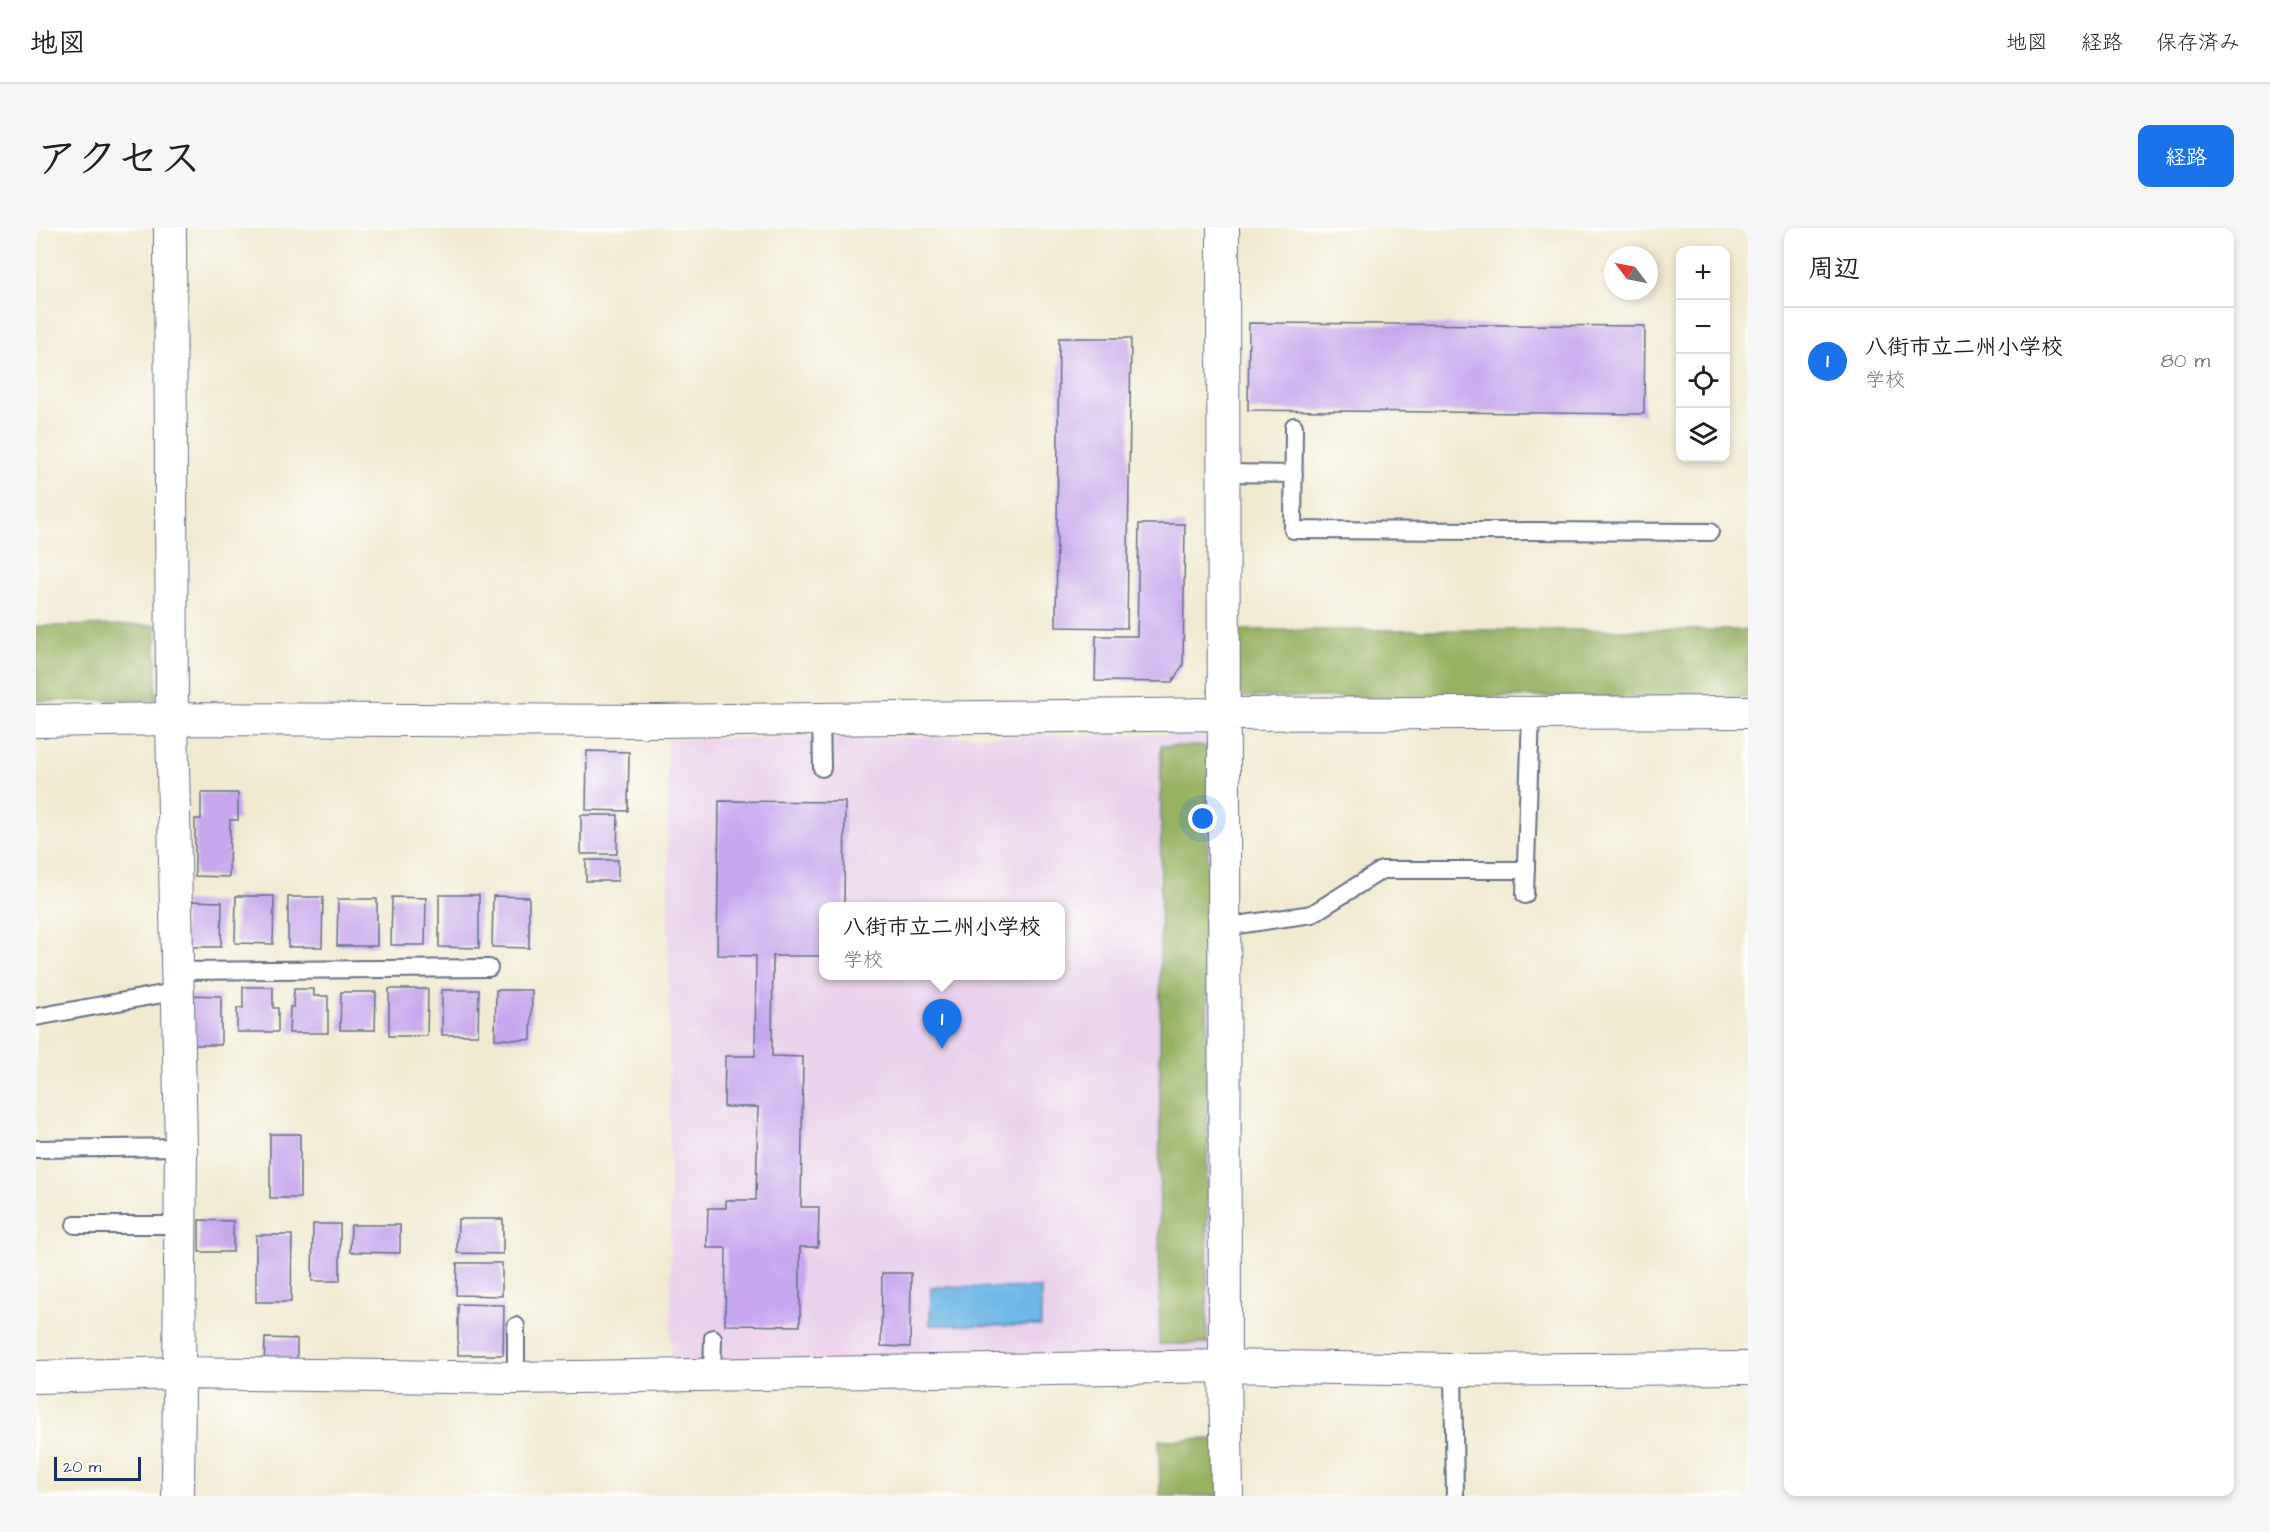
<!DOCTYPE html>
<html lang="ja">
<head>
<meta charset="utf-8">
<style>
	body { margin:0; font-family:"Architects Daughter","Klee One",sans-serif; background:#f6f6f6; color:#202124 }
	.controls { position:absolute; right:18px; top:18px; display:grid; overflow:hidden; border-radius:12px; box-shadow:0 3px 9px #0003 }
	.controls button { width:54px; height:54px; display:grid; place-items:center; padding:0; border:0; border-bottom:2px solid #e0e0e0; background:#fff; color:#202124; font:30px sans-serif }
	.compass { position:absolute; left:1568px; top:18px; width:54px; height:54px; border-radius:50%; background:#fff; box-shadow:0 3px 9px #0003; rotate:302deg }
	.scale { position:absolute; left:18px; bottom:15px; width:87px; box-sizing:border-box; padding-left:6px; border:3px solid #1b2f5e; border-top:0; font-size:16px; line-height:21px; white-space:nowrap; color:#1b2f5e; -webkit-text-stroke:4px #fdfcf7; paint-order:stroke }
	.you { position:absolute; left:1167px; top:591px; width:21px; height:21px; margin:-15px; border:4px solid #fff; border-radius:50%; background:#1a73e8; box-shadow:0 0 0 9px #1a73e833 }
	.badge { display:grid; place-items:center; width:39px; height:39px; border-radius:50%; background:#1a73e8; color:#fff; font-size:20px; font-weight:700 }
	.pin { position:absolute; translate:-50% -50px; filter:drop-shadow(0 2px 3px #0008) }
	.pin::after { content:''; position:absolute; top:32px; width:21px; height:18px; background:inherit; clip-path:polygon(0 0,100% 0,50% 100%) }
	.popup { position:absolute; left:783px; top:674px; width:246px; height:78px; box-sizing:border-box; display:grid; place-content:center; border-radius:12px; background:#fff; filter:drop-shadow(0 2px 4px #0005); font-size:20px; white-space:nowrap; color:#757577 }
	.popup b { font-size:22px; color:#202124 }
	.popup::after { content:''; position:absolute; left:50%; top:100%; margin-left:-12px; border:12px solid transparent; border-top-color:#fff }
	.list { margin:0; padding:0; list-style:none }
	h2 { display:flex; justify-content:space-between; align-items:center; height:78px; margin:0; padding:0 24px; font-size:26px }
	h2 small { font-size:20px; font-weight:400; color:#757577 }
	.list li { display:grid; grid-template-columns:39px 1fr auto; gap:18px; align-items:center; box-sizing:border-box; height:108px; padding:0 24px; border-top:2px solid #e0e0e0 }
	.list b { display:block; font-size:22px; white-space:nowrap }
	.list p { margin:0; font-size:20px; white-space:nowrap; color:#757577 }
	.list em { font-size:20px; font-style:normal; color:#757577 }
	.icon { flex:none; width:33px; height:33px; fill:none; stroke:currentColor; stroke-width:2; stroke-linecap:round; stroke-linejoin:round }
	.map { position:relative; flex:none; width:1712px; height:1268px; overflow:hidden; border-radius:12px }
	header { display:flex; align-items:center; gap:36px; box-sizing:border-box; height:84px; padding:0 30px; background:#fff; border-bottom:2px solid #e0e0e0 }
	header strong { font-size:28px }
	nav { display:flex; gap:33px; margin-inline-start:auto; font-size:21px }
	.intro { display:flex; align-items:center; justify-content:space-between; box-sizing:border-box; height:144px; padding:0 36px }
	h1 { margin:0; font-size:42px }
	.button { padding:15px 27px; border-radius:12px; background:#1a73e8; color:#fff; font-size:21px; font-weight:700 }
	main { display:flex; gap:36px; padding:0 36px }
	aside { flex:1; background:#fff; border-radius:12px; box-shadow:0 3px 9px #0003 }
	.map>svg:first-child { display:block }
	.built { fill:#ead1ec; fill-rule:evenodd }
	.forest { fill:#96b162; stroke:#587060; stroke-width:1.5 }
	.water { fill:#6db7e6; stroke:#4473a2; stroke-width:1.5 }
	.building { fill:#c7a7ee }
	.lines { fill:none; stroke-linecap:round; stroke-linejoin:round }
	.service-casing { stroke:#667086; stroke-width:20 }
	.minor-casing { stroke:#667086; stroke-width:34 }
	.service { stroke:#fff; stroke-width:16 }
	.minor { stroke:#fff; stroke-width:32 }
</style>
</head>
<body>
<header>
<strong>地図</strong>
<nav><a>地図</a><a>経路</a><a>保存済み</a></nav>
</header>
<div class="intro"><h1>アクセス</h1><a class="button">経路</a></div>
<main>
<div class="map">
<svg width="1712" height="1268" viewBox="0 0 1712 1268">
	<rect width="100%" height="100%" fill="#fdfcf7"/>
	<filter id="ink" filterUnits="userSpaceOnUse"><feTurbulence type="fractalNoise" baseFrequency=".0167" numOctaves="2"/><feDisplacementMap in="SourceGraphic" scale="12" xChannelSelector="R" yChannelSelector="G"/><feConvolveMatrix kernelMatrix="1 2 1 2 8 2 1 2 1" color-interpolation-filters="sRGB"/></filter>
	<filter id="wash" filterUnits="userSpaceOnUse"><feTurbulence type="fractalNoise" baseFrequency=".008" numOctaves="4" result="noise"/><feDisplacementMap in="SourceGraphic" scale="24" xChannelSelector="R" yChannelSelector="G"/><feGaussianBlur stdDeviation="1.35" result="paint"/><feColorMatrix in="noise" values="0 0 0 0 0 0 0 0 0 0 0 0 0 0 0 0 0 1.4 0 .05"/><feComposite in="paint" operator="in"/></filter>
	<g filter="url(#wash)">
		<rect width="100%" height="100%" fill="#f1ead1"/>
		<!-- built -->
		<path class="built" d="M 1177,506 L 1181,1130 L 635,1136 L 631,511 ZM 788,678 L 1024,678 L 1024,748 L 788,748 Z"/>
		<!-- forest -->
		<path class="forest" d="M 120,397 L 120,472 L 0,473 L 0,398 Z
			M 1201,402 L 1712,402 L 1712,469 L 1201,469 Z
			M 1125,518 L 1172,518 L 1171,1116 L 1123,1116 Z
			M 1183,1211 L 1183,1268 L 1124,1268 L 1123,1212 Z"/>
		<!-- water -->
		<path class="water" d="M 895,1059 L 1005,1060 L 1005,1098 L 894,1097 Z"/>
		<g id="blocks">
			<!-- building -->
			<path class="building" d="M 1213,95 L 1609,98 L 1608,186 L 1212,182 Z
				M 1023,110 L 1095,110 L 1091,400 L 1020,399 Z
				M 1103,296 L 1149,296 L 1147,437 L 1136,454 L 1059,453 L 1060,408 L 1101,408 Z
				M 551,523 L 593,524 L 592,583 L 550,582 Z
				M 165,565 L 202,565 L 202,592 L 194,592 L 193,649 L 159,648 L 159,591 L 165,591 Z
				M 683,573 L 809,574 L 808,678 L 788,678 L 787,728 L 737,728 L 736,828 L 767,829 L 765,979 L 783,979 L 782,1019 L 764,1019 L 764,1098 L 689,1097 L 690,1020 L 671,1020 L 672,980 L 690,980 L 690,972 L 720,972 L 722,879 L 688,879 L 689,828 L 719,828 L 720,728 L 681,727 Z
				M 545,587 L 582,587 L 581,626 L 545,626 Z
				M 550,632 L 582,632 L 582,653 L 550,653 Z
				M 403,667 L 443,667 L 443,720 L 403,719 Z
				M 200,668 L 238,668 L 237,716 L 199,715 Z
				M 457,668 L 493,669 L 493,720 L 456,719 Z
				M 252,669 L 287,669 L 286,719 L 252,719 Z
				M 356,669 L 390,670 L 389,717 L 355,717 Z
				M 302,671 L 341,671 L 341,718 L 301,718 Z
				M 148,673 L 186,674 L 185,719 L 148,719 Z
				M 207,759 L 237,759 L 237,780 L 242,780 L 242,804 L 201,804 L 201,780 L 207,780 Z
				M 258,761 L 278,761 L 278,768 L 292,768 L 292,805 L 253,805 L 254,779 L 257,779 Z
				M 353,761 L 392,761 L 391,808 L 353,808 Z
				M 406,762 L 443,762 L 442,807 L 406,807 Z
				M 460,762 L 496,762 L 495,812 L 459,811 Z
				M 305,764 L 340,764 L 339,802 L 304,802 Z
				M 151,767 L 185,768 L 185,817 L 150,817 Z
				M 234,906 L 264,906 L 264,970 L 234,970 Z
				M 422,991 L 467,991 L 467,1026 L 421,1025 Z
				M 163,992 L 197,993 L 197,1024 L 163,1024 Z
				M 277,996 L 304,996 L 304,1053 L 276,1053 Z
				M 315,997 L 364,997 L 364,1025 L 314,1024 Z
				M 220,1007 L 256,1007 L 255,1074 L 220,1074 Z
				M 421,1035 L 466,1035 L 466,1068 L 420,1067 Z
				M 846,1045 L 875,1045 L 874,1119 L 845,1118 Z
				M 422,1076 L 468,1077 L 467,1127 L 422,1127 Z
				M 229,1110 L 261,1111 L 261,1138 L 228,1139 Z"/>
		</g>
	</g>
	<g filter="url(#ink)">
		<use href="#blocks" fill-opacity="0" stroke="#667086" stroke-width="1.5"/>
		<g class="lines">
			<defs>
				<path id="service" d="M 1258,198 L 1257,302 L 1674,304
					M 1188,245 L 1258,246
					M 785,491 L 786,540
					M 1489,667 L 1495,485
					M 1188,699 L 1276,686 L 1346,642 L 1490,642
					M 142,743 L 453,740
					M 0,789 L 143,763
					M 0,921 L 145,919
					M 39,997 L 144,997
					M 480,1098 L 480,1150
					M 1417,1142 L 1419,1268
					M 676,1146 L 677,1110"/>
				<path id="minor" d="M 134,0 L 136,491 L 145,919 L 142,1268
					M 1187,0 L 1189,1138 L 1191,1268
					M 0,493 L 136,491 L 621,493 L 1188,486 L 1712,484
					M 0,1149 L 143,1145 L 480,1150 L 1189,1138 L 1417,1142 L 1712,1140"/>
			</defs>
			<!-- service casing -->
			<use href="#service" class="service-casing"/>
			<!-- minor casing -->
			<use href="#minor" class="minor-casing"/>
			<!-- service -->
			<use href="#service" class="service"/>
			<!-- minor -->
			<use href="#minor" class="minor"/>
		</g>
	</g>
</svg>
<div class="controls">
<button>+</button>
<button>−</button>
<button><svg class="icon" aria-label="locate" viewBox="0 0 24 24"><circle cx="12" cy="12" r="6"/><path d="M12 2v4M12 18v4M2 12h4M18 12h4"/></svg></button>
<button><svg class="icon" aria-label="layers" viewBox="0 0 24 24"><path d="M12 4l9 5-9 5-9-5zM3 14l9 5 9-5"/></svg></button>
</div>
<svg class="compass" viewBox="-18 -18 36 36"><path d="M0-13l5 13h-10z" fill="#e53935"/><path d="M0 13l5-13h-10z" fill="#757577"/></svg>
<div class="scale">20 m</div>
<div class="you"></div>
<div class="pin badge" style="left:906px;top:821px">1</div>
<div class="popup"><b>八街市立二州小学校</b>学校</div>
</div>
<aside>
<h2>周辺<small></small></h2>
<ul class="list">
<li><span class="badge">1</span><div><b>八街市立二州小学校</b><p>学校</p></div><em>80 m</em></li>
</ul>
</aside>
</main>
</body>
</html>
